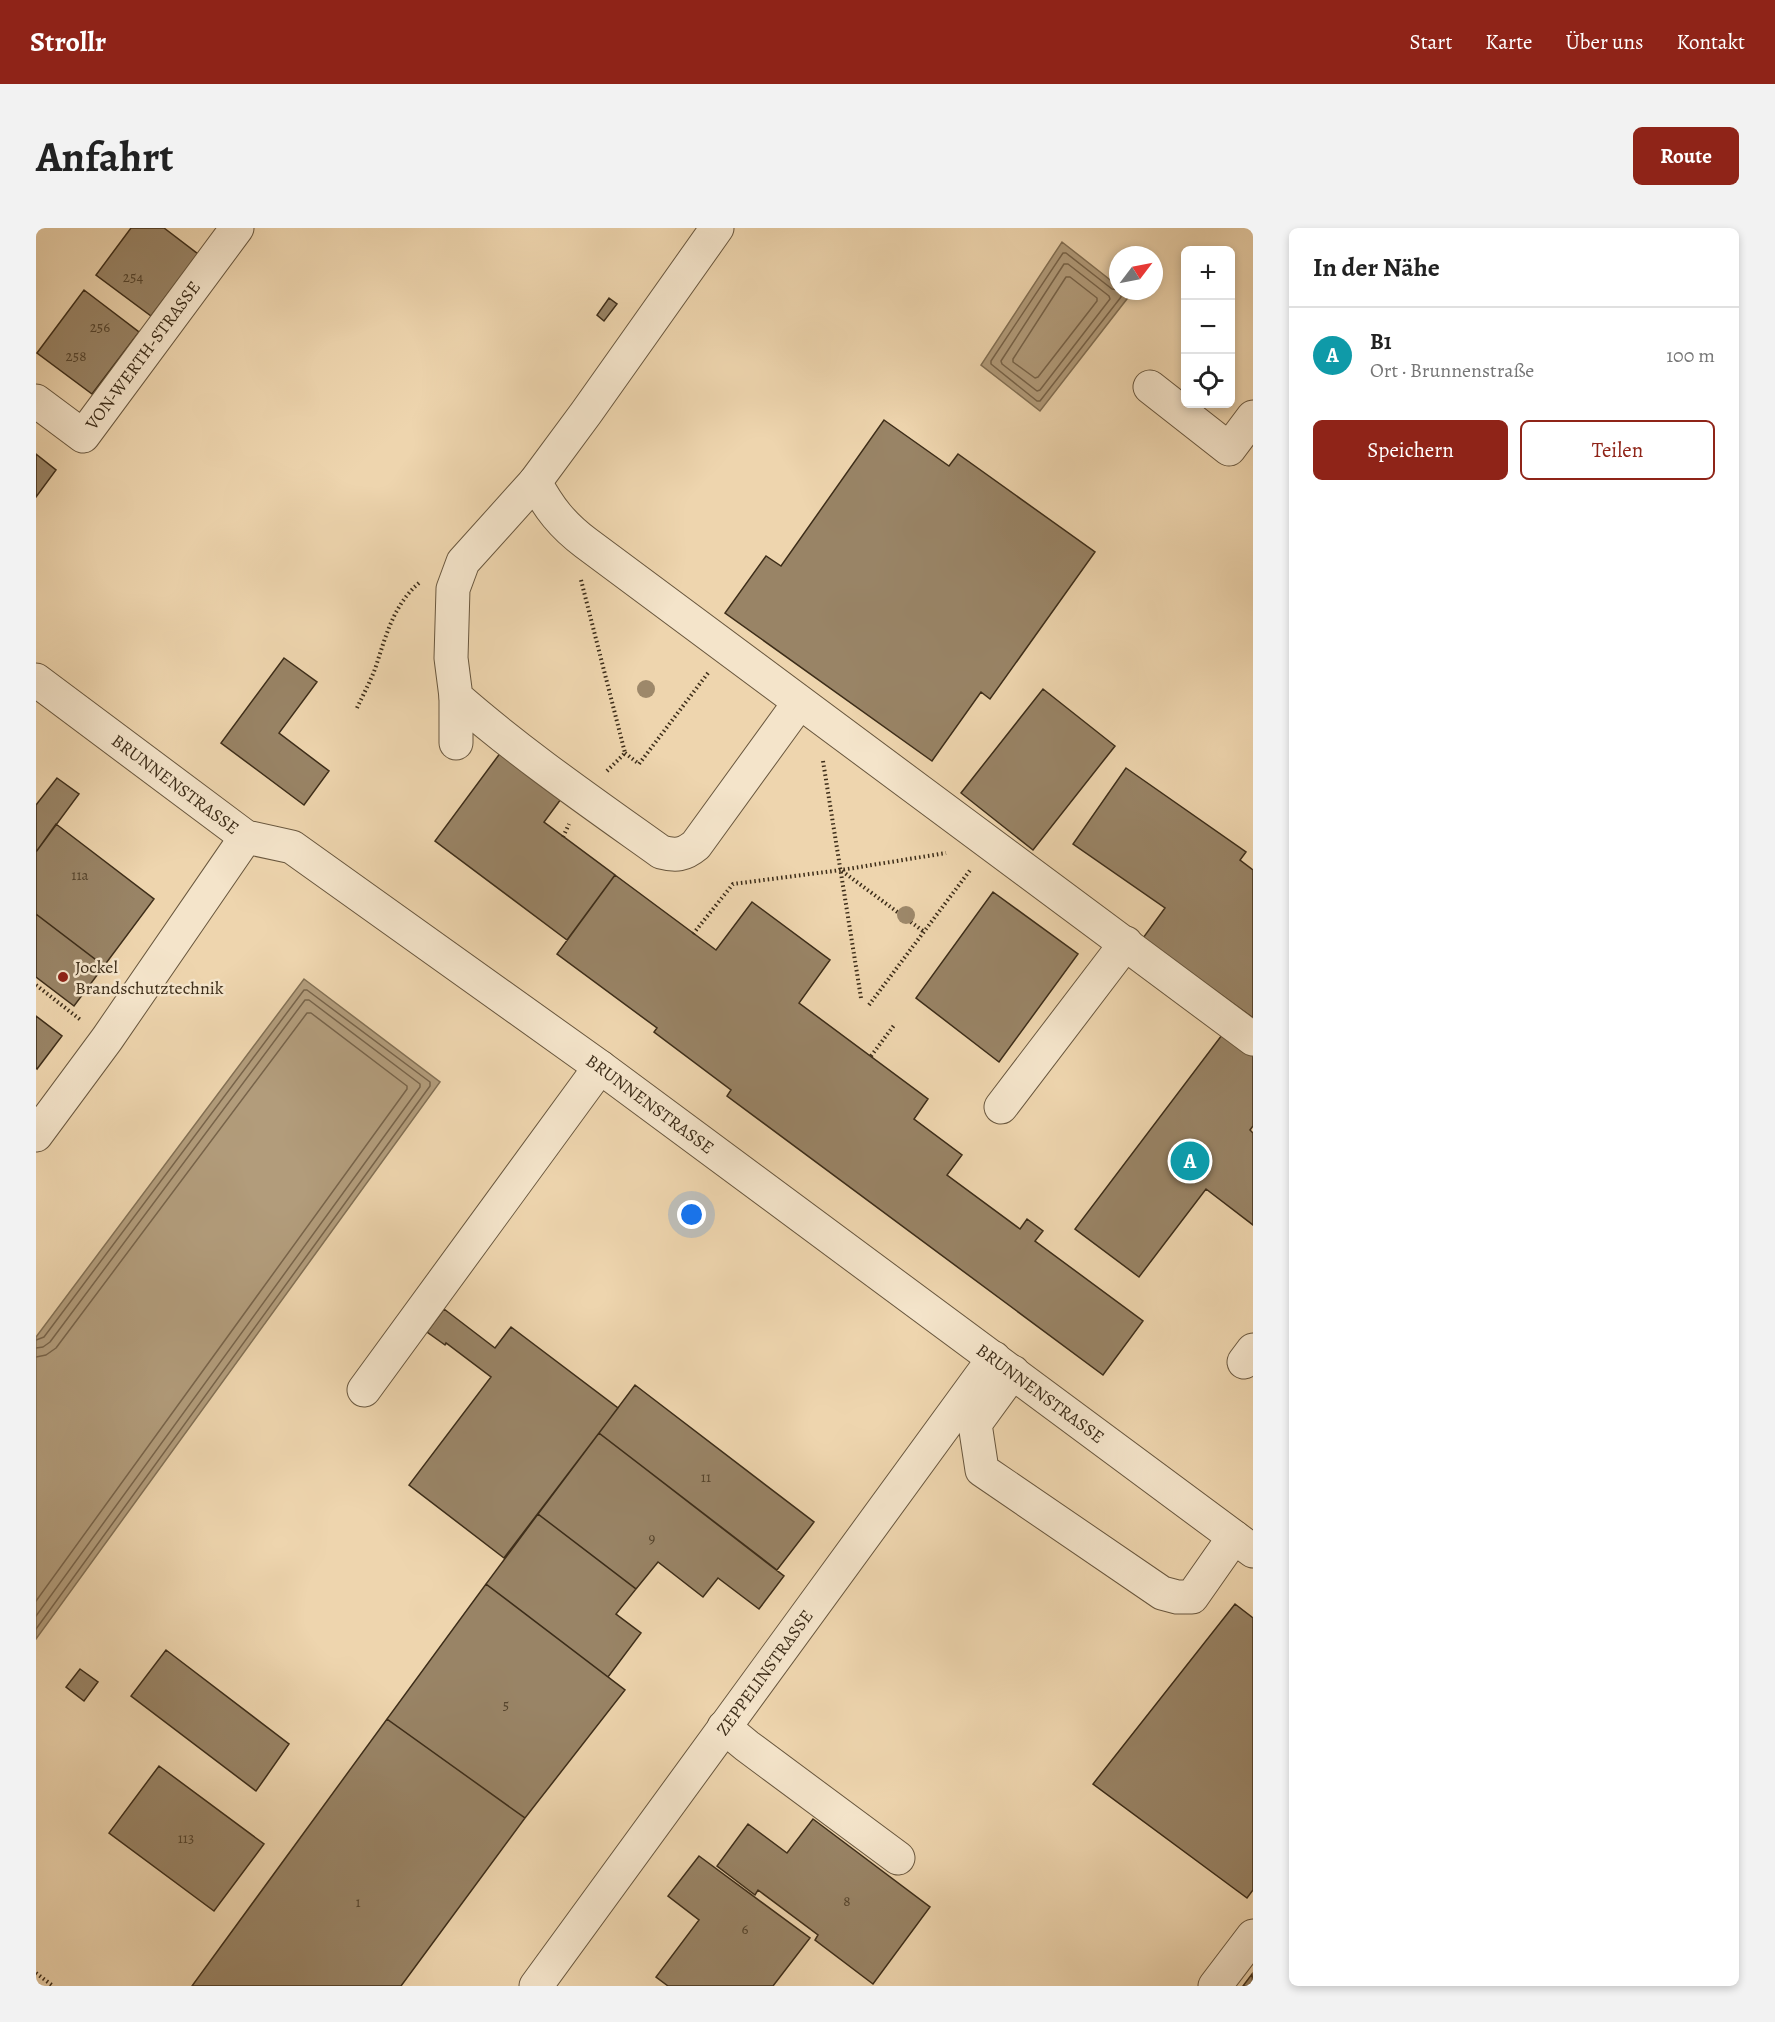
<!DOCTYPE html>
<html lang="de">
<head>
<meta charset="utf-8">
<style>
	body { margin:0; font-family:Alegreya,serif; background:#f2f2f2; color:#222 }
	.controls { position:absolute; right:18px; top:18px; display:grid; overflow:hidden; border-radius:9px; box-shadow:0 3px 9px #0003 }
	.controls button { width:54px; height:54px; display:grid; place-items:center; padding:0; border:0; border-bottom:2px solid #e0e0e0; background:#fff; color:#222; font:30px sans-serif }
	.compass { position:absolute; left:1073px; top:18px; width:54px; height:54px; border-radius:50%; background:#fff; box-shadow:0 3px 9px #0003; rotate:58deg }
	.you { position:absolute; left:656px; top:987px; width:21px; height:21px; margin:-15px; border:4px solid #fff; border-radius:50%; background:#1a73e8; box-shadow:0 0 0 9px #1a73e833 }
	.badge { display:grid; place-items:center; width:39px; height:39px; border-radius:50%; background:#8f2418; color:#fff; font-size:20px; font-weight:700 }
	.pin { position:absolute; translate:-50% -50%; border:3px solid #fff; box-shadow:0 2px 6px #0006 }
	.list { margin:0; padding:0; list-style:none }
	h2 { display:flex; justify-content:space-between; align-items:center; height:78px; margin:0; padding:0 24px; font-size:26px }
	h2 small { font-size:20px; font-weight:400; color:#767676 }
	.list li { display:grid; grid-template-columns:39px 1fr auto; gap:18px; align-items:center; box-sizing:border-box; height:96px; padding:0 24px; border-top:2px solid #e0e0e0 }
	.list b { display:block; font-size:22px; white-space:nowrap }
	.list p { margin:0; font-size:20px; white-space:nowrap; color:#767676 }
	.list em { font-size:20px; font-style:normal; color:#767676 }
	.actions { display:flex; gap:12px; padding:18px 24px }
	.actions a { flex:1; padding:14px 0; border:2px solid #8f2418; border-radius:9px; text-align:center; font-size:21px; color:#8f2418 }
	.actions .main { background:#8f2418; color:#fff }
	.icon { flex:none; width:33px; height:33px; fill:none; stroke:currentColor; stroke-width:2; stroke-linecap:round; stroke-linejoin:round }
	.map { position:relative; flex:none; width:1217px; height:1758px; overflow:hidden; border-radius:9px }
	header { display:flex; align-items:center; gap:36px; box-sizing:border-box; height:84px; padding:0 30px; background:#8f2418; color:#fff }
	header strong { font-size:28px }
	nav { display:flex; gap:33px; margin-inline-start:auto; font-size:21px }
	.intro { display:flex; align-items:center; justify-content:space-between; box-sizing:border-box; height:144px; padding:0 36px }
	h1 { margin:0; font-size:42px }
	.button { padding:15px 27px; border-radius:9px; background:#8f2418; color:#fff; font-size:21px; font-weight:700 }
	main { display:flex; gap:36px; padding:0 36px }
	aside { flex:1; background:#fff; border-radius:9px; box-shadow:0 3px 9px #0003 }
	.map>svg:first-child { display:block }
	.water { fill:#b29c7b; stroke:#837054; stroke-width:1.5 }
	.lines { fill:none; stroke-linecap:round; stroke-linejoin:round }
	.shore { stroke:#78644a; stroke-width:1.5 }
	.building { fill:#998466; stroke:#3d2d19; stroke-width:1.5 }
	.minor-casing { stroke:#69573e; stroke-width:35 }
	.path { stroke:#3d2d19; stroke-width:4; stroke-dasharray:1.5 3; stroke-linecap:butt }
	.minor { stroke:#f4e4ca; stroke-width:33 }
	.tree { fill:#9d886a }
	.poi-dot { fill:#8f2418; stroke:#f4e4ca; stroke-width:2 }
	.labels { text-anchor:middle; stroke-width:5; stroke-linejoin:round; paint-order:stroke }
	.number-label { font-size:15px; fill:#54432c }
	.street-label { font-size:18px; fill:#3d2d19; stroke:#f4e4ca }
	.poi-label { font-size:18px; fill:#3d2d19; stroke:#f4e4ca; text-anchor:start }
</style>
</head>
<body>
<header>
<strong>Strollr</strong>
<nav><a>Start</a><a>Karte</a><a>Über uns</a><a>Kontakt</a></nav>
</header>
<div class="intro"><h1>Anfahrt</h1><a class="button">Route</a></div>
<main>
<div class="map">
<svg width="1217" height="1758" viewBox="0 0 1217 1758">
	<rect width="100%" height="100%" fill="#eed5ae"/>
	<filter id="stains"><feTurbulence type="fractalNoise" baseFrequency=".00333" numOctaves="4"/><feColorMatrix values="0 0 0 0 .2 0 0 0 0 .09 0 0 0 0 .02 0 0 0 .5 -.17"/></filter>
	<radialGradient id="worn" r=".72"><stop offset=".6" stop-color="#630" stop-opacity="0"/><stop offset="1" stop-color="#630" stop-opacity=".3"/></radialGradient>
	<!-- water -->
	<path class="water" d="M 1026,14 L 1082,58 L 1082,63 L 1089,63 L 1094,67 L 1004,183 L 945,137 Z
		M 268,751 L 404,854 L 0,1411 L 0,1109 Z"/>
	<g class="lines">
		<!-- shore -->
		<path class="shore" d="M 1028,36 L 1032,36 L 1073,68 L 1074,71 L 1004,162 L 1001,163 L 966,136 L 965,133 Z
			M 1030,49 L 1034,49 L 1061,70 L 1061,73 L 1002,149 L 999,150 L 977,134 L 977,131 Z
			M 1082,62 L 1076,61 L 1030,25 L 1027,25 L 955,133 L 955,136 L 1001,173 L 1004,173 L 1085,69 L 1085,63
			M 0,1112 L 8,1109 L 268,762 L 271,762 L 394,854 L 394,858 L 0,1401
			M 0,1120 L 7,1119 L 14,1114 L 269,772 L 273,772 L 384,856 L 384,859 L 0,1388
			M 0,1129 L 10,1127 L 20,1120 L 271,785 L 275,785 L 371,858 L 371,861 L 0,1373"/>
	</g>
	<!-- building -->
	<path class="building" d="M 95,0 L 128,0 L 162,26 L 115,88 L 60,47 Z
		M 48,62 L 103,104 L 56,166 L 1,125 Z
		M 573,70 L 581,76 L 568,93 L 561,87 Z
		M 848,192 L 913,238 L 922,226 L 1059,324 L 954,471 L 945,464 L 896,533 L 689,385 L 730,328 L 745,338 Z
		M 0,226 L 20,242 L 0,269 Z
		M 248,430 L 281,454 L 243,505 L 293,543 L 268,577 L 185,515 Z
		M 1007,461 L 1079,518 L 997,622 L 925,565 Z
		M 465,524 L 528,567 L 508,594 L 579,647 L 531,712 L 399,613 Z
		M 1090,540 L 1210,624 L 1204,632 L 1217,642 L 1217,790 L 1107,710 L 1129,680 L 1037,616 Z
		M 21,550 L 43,566 L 0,624 L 0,577 Z
		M 20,596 L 118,671 L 68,738 L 0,686 L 0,624 Z
		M 579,647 L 680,722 L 716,674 L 794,732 L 763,775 L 892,871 L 878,891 L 926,927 L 911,947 L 984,1001 L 991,991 L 1007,1003 L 999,1013 L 1107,1093 L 1067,1147 L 691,868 L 695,862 L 618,804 L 621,800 L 521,726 Z
		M 957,664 L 1042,726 L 963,834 L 880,770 Z
		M 0,686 L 68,738 L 38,778 L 0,749 Z
		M 0,788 L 26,808 L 1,841 L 0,840 Z
		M 1192,799 L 1217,818 L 1217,898 L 1214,902 L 1217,905 L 1217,997 L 1170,961 L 1103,1049 L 1039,1001 Z
		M 408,1081 L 459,1120 L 475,1099 L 582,1180 L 468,1330 L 373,1257 L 455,1149 L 410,1115 L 409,1117 L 391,1104 Z
		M 599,1157 L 778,1294 L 741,1342 L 563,1205 Z
		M 563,1205 L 748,1348 L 723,1381 L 682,1350 L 667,1369 L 622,1334 L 600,1361 L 502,1286 Z
		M 502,1286 L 600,1361 L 580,1386 L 605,1405 L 572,1449 L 450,1356 Z
		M 450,1356 L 589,1462 L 489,1590 L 351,1491 Z
		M 1199,1376 L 1217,1390 L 1217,1662 L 1211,1670 L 1057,1556 Z
		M 130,1422 L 253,1516 L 220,1563 L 95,1468 Z
		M 44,1441 L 62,1454 L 48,1473 L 30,1459 Z
		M 351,1491 L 489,1590 L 365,1758 L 156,1758 Z
		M 123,1538 L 228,1616 L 178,1683 L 73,1605 Z
		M 777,1591 L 894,1679 L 837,1756 L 779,1712 L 782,1707 L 722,1662 L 719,1667 L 681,1638 L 712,1596 L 751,1625 Z
		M 663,1628 L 774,1710 L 737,1758 L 632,1758 L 620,1749 L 663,1692 L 632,1668 Z
		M 1216,1746 L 1217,1758 L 1207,1758 Z"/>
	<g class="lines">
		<defs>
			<g id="minor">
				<path d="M 681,0 L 550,185 L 499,254 L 427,334 L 417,361 L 415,430 L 420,469 C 484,525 555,574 625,624 C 640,628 648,627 660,617 L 763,475"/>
				<path d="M 1114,159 L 1193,221 L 1217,189"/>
				<path id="s1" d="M 0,173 L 47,208 L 201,0"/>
				<path d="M 499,254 C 513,280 526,297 550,315 C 772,481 995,645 1217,811"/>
				<path id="s2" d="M 0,452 L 210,609 L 256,619 L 564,839 L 1217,1323"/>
				<path d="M 420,515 L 420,469"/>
				<path d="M 965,879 L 1090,715"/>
				<path d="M 0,907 L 71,811 L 210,609"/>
				<path d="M 1208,1134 L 1217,1122"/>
				<path d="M 977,1144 L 939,1196 L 946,1242 L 1126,1365 L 1141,1369 L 1156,1369 L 1198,1309"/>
				<path d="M 328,1162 L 564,839"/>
				<path d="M 688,1499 L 711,1518 L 862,1630"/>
				<path id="s3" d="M 500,1758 L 958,1130"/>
				<path d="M 1179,1758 L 1217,1708"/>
			</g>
		</defs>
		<!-- minor casing -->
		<use href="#minor" class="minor-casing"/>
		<!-- path -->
		<path class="path" d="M 545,352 L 589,525 L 570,544
			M 321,480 C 327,467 334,454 339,441 C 350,408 357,377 384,354
			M 589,525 L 603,536 L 672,445
			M 787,533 L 825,770
			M 527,609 L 533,596
			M 806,643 L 887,703
			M 657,706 L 697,656 L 805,642 L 910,625
			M 0,757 L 46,793
			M 833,777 L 935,641
			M 835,828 L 859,796
			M 0,1745 L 17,1758"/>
		<!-- minor -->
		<use href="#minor" class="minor"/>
	</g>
	<!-- trees -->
	<g class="tree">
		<circle cx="610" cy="461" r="9"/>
		<circle cx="870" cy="687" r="9"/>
	</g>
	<!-- markers -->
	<circle class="poi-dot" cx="27" cy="749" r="6"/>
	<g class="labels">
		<!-- number labels -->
		<g class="number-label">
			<text x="97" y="54">254</text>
			<text x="64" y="104">256</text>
			<text x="40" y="133">258</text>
			<text x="44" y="652">11a</text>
			<text x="670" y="1254">11</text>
			<text x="616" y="1315">9</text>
			<text x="470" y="1482">5</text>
			<text x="150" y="1615">113</text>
			<text x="811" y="1678">8</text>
			<text x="322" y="1679">1</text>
			<text x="709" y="1706">6</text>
		</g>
		<!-- street labels -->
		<g class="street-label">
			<text dy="6" stroke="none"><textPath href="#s1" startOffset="159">VON-WERTH-STRASSE</textPath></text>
			<text dy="6" stroke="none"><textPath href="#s2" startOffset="174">BRUNNENSTRASSE</textPath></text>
			<text dy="6" stroke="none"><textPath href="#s2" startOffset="750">BRUNNENSTRASSE</textPath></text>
			<text dy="6" stroke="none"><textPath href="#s2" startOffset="1236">BRUNNENSTRASSE</textPath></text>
			<text dy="6" stroke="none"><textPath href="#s3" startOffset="388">ZEPPELINSTRASSE</textPath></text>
		</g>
		<!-- poi labels -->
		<g class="poi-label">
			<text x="39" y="745">Jockel<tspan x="39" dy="21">Brandschutztechnik</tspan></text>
		</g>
	</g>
	<rect width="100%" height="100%" filter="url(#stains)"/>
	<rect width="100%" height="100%" fill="url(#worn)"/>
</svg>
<div class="controls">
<button>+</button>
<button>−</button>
<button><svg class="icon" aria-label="locate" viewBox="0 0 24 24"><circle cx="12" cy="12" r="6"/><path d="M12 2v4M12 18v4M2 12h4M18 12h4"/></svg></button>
</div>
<svg class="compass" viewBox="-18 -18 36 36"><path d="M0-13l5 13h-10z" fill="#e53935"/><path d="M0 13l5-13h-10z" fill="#767676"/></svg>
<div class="you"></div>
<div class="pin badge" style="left:1154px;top:933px;background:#0f9aa8">A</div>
</div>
<aside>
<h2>In der Nähe<small></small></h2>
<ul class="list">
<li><span class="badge" style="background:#0f9aa8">A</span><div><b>B1</b><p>Ort · Brunnenstraße</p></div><em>100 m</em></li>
</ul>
<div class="actions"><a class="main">Speichern</a><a>Teilen</a></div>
</aside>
</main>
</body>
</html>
